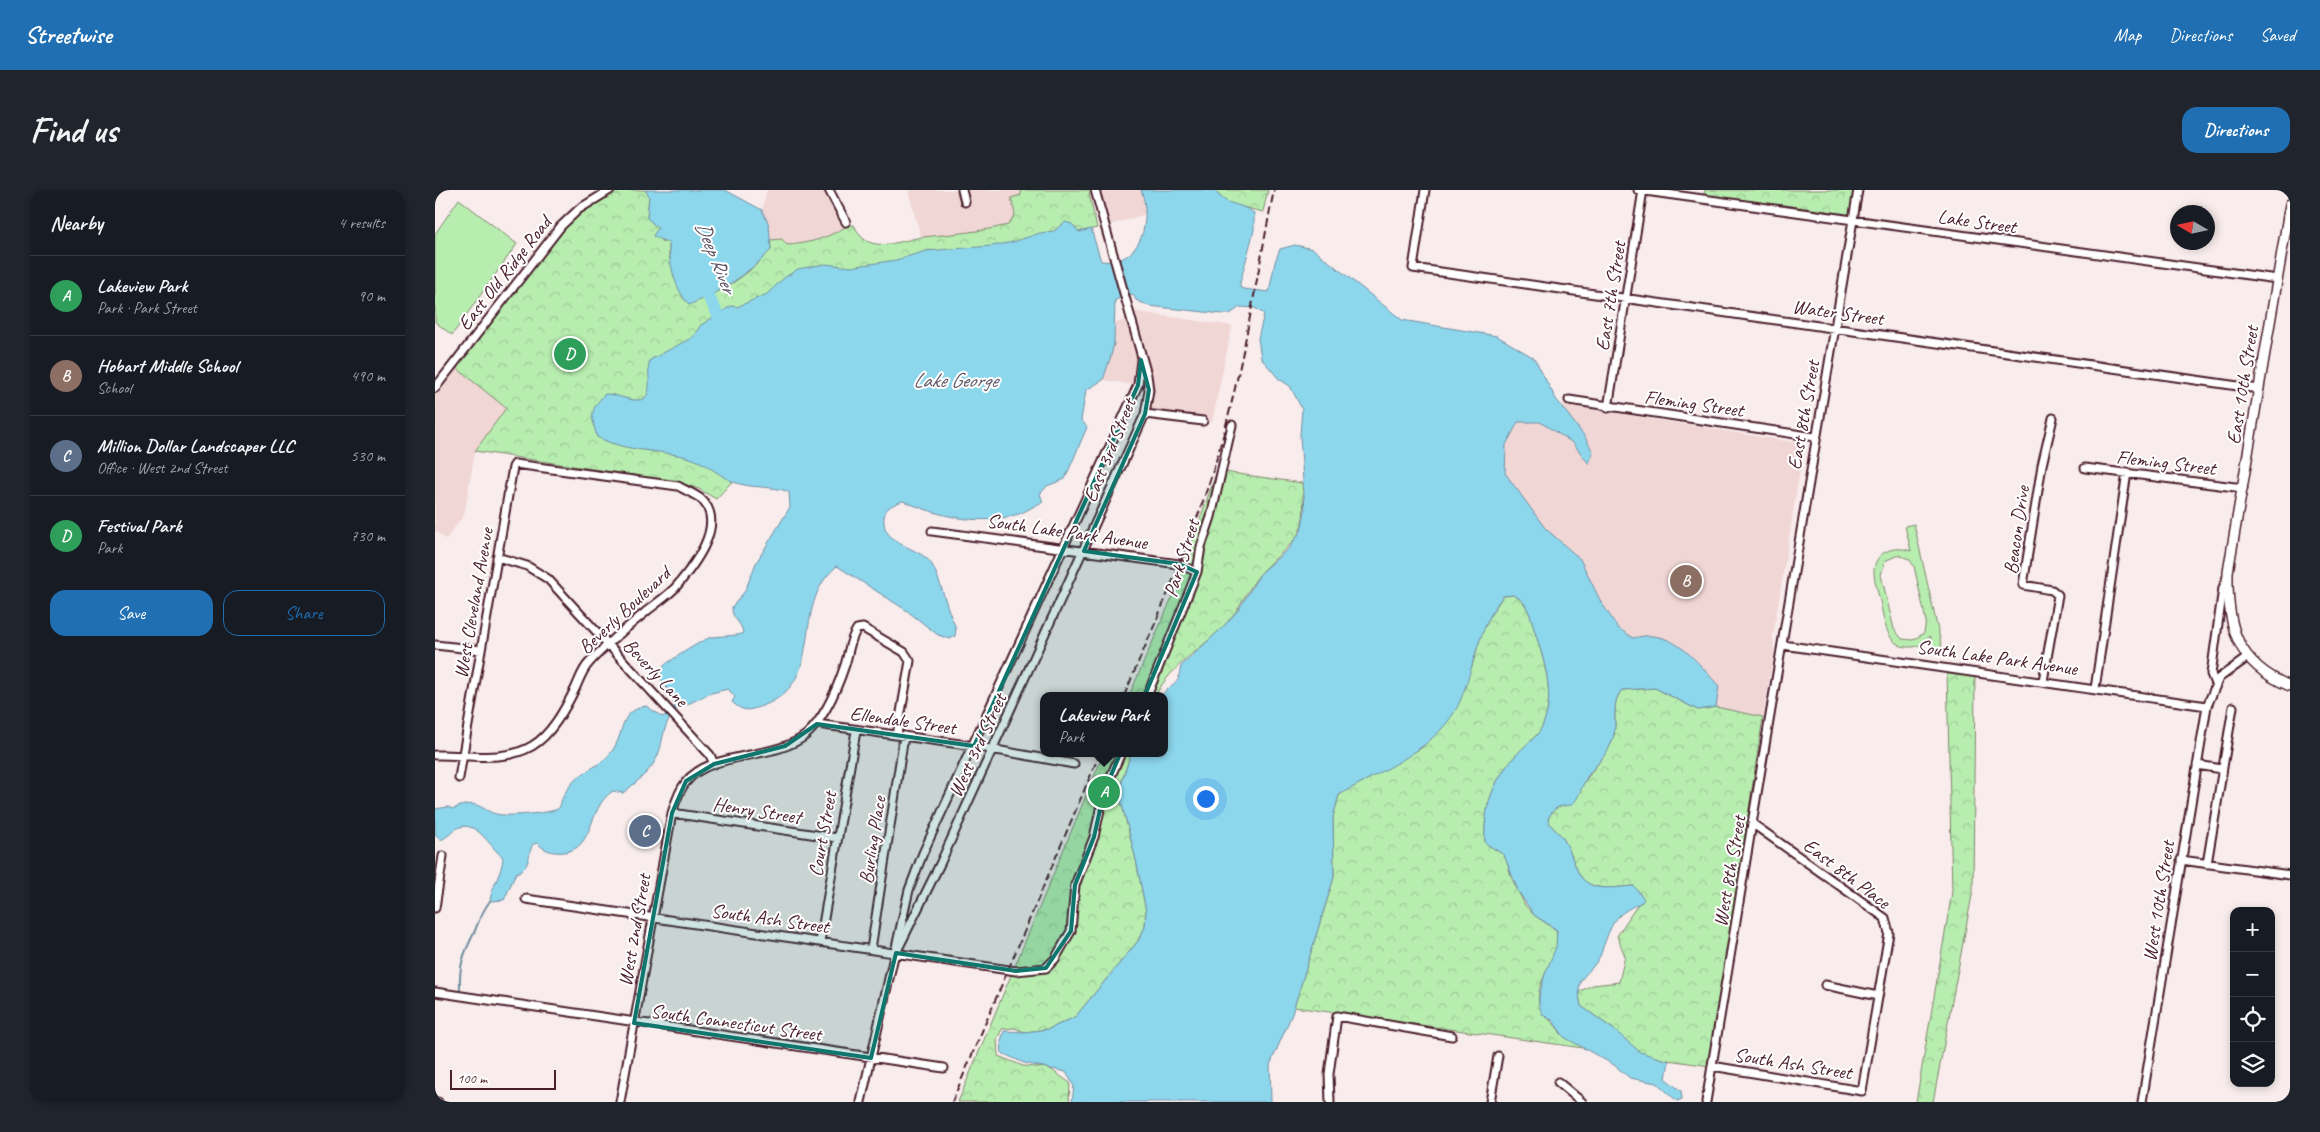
<!DOCTYPE html>
<html lang="en">
<head>
<meta charset="utf-8">
<style>
	body { margin:0; font-family:Caveat,sans-serif; background:#20242c; color:#f1f3f6 }
	.controls { position:absolute; right:15px; bottom:15px; display:grid; overflow:hidden; border-radius:10px; box-shadow:0 2px 8px #0003 }
	.controls button { width:45px; height:45px; display:grid; place-items:center; padding:0; border:0; border-bottom:1px solid #363941; background:#171b24; color:#f1f3f6; font:25px sans-serif }
	.compass { position:absolute; left:1735px; top:15px; width:45px; height:45px; border-radius:50%; background:#171b24; box-shadow:0 2px 8px #0003; rotate:279deg }
	.scale { position:absolute; left:15px; bottom:12px; width:106px; box-sizing:border-box; padding-left:5px; border:2px solid #4a1f2b; border-top:0; font-size:14px; line-height:18px; white-space:nowrap; color:#4a1f2b; -webkit-text-stroke:4px #fff; paint-order:stroke }
	.you { position:absolute; left:770px; top:608px; width:18px; height:18px; margin:-12px; border:4px solid #fff; border-radius:50%; background:#1a73e8; box-shadow:0 0 0 8px #1a73e833 }
	.badge { display:grid; place-items:center; width:32px; height:32px; border-radius:50%; background:#1f6fb2; color:#fff; font-size:16px; font-weight:700 }
	.pin { position:absolute; translate:-50% -50%; border:2px solid #fff; box-shadow:0 1px 5px #0006 }
	.popup { position:absolute; left:605px; top:502px; width:128px; height:65px; box-sizing:border-box; display:grid; place-content:center; border-radius:10px; background:#171b24; filter:drop-shadow(0 1px 4px #0005); font-size:16px; white-space:nowrap; color:#9ea1a6 }
	.popup b { font-size:19px; color:#f1f3f6 }
	.popup::after { content:''; position:absolute; left:50%; top:100%; margin-left:-10px; border:10px solid transparent; border-top-color:#171b24 }
	.list { margin:0; padding:0; list-style:none }
	h2 { display:flex; justify-content:space-between; align-items:center; height:65px; margin:0; padding:0 20px; font-size:21px }
	h2 small { font-size:16px; font-weight:400; color:#9ea1a6 }
	.list li { display:grid; grid-template-columns:32px 1fr auto; gap:15px; align-items:center; box-sizing:border-box; height:80px; padding:0 20px; border-top:1px solid #363941 }
	.list b { display:block; font-size:19px; white-space:nowrap }
	.list p { margin:0; font-size:16px; white-space:nowrap; color:#9ea1a6 }
	.list em { font-size:16px; font-style:normal; color:#9ea1a6 }
	.actions { display:flex; gap:10px; padding:15px 20px }
	.actions a { flex:1; padding:11px 0; border:1px solid #1f6fb2; border-radius:15px; text-align:center; font-size:18px; color:#1f6fb2 }
	.actions .main { background:#1f6fb2; color:#fff }
	.icon { flex:none; width:28px; height:28px; fill:none; stroke:currentColor; stroke-width:2; stroke-linecap:round; stroke-linejoin:round }
	.map { position:relative; flex:none; width:1855px; height:912px; overflow:hidden; border-radius:15px }
	header { display:flex; align-items:center; gap:30px; box-sizing:border-box; height:70px; padding:0 25px; background:#1f6fb2; color:#fff }
	header strong { font-size:24px }
	nav { display:flex; gap:28px; margin-inline-start:auto; font-size:18px }
	.intro { display:flex; align-items:center; justify-content:space-between; box-sizing:border-box; height:120px; padding:0 30px }
	h1 { margin:0; font-size:35px }
	.button { padding:12px 22px; border-radius:15px; background:#1f6fb2; color:#fff; font-size:18px; font-weight:700 }
	main { display:flex; gap:30px; padding:0 30px }
	aside { flex:1; background:#171b24; border-radius:15px; box-shadow:0 2px 8px #0003 }
	.map>svg:first-child { display:block }
	.built { fill:#f0d6d5 }
	.grass { fill:#b7edaf; stroke:#80866d; fill-rule:evenodd }
	.park { fill:url(#park-crowns); stroke:#80866d }
	.water { fill:#8dd7ed; stroke:#728d9f }
	.lines { fill:none; stroke-linecap:round; stroke-linejoin:round }
	.stream { stroke:#728d9f; stroke-width:2 }
	.river { stroke:#8dd7ed; stroke-width:12 }
	.minor-casing { stroke:#4a1f2b; stroke-width:11 }
	.major-casing { stroke:#4a1f2b; stroke-width:12 }
	.minor { stroke:#fff; stroke-width:7 }
	.major { stroke:#fff; stroke-width:9 }
	.rail { stroke:#4a1f2b; stroke-width:2; stroke-dasharray:8 4; stroke-linecap:butt }
	.marked { fill:#0f766e; fill-opacity:0.2; stroke:#0f766e; stroke-width:4; stroke-linejoin:round }
	.labels { text-anchor:middle; stroke-width:4; stroke-linejoin:round; paint-order:stroke }
	.street-label { font-size:20px; fill:#4a1f2b; stroke:#fff }
	.water-label { font-size:21px; font-style:italic; fill:#5e5665; stroke:#fff }
</style>
</head>
<body>
<header>
<strong>Streetwise</strong>
<nav><a>Map</a><a>Directions</a><a>Saved</a></nav>
</header>
<div class="intro"><h1>Find us</h1><a class="button">Directions</a></div>
<main>
<aside>
<h2>Nearby<small>4 results</small></h2>
<ul class="list">
<li><span class="badge" style="background:#2e9e5b">A</span><div><b>Lakeview Park</b><p>Park · Park Street</p></div><em>90 m</em></li>
<li><span class="badge" style="background:#8d6e63">B</span><div><b>Hobart Middle School</b><p>School</p></div><em>490 m</em></li>
<li><span class="badge" style="background:#5c6f8a">C</span><div><b>Million Dollar Landscaper LLC</b><p>Office · West 2nd Street</p></div><em>530 m</em></li>
<li><span class="badge" style="background:#2e9e5b">D</span><div><b>Festival Park</b><p>Park</p></div><em>730 m</em></li>
</ul>
<div class="actions"><a class="main">Save</a><a>Share</a></div>
</aside>
<div class="map">
<svg width="1855" height="912" viewBox="0 0 1855 912">
	<defs>
		<pattern id="park-crowns" width="20" height="18" patternUnits="userSpaceOnUse" patternTransform="scale(1.25)"><rect width="20" height="18" fill="#b7edaf"/><path d="M2 6a3 3 0 1 1 6 0M12 15a3 3 0 1 1 6 0" fill="none" stroke="#9fcb97"/></pattern>
	</defs>
	<rect width="100%" height="100%" fill="#f8ecec"/>
	<filter id="ink" filterUnits="userSpaceOnUse"><feTurbulence type="fractalNoise" baseFrequency=".02" numOctaves="2"/><feDisplacementMap in="SourceGraphic" scale="10" xChannelSelector="R" yChannelSelector="G"/><feConvolveMatrix kernelMatrix="1 2 1 2 8 2 1 2 1" color-interpolation-filters="sRGB"/></filter>
	<g filter="url(#ink)">
		<!-- built -->
		<path class="built" d="M 332,0 L 393,0 L 412,35 L 401,43 L 368,54 L 351,55 L 347,49 L 335,50 L 334,35 L 327,20 Z
			M 473,0 L 587,0 L 580,24 L 573,35 L 538,43 L 486,47 Z
			M 667,0 L 706,0 L 711,24 L 671,36 L 662,2 Z
			M 696,121 L 797,136 L 777,232 L 712,222 L 715,202 Z
			M 696,128 L 705,170 L 701,195 L 668,190 L 679,153 L 680,133 Z
			M 19,176 L 71,218 L 40,261 L 29,325 L 11,349 L 0,341 L 0,201 Z
			M 1125,214 L 1369,254 L 1338,446 L 1339,460 L 1328,527 L 1281,517 L 1284,496 L 1260,470 L 1237,451 L 1217,446 L 1198,448 L 1181,435 L 1166,412 L 1145,369 L 1110,338 L 1070,283 L 1071,255 L 1083,232 L 1105,232 L 1138,253 L 1155,273 L 1158,262 L 1150,247 Z"/>
		<!-- grass -->
		<path class="grass" d="M 24,9 L 82,54 L 17,145 L 0,132 L 0,44 Z
			M 1479,334 L 1507,458 L 1498,460 L 1495,446 C 1490,453 1484,457 1476,457 C 1451,459 1449,429 1445,411 C 1443,402 1439,391 1439,381 C 1440,361 1460,355 1476,361 L 1470,336 ZM 1463,365 L 1474,369 L 1479,376 L 1491,431 L 1489,443 L 1478,450 L 1467,449 L 1459,439 L 1446,385 L 1450,371 Z"/>
		<!-- park -->
		<path class="park" d="M 180,0 L 210,0 L 214,5 L 212,28 L 223,38 L 226,51 L 234,53 L 234,66 L 249,109 L 288,100 L 313,82 L 336,60 L 335,50 L 347,49 L 352,55 C 369,54 386,50 401,42 C 408,39 411,35 419,35 C 423,42 426,49 434,52 C 450,59 471,49 488,47 C 517,44 544,42 573,35 L 580,24 L 576,8 L 586,5 L 586,0 L 667,0 L 654,4 L 662,38 L 644,42 L 260,262 L 302,286 L 281,309 L 264,299 L 243,292 L 40,261 L 71,218 L 19,176 L 117,50 L 147,20 Z
			M 779,0 L 833,0 L 828,22 L 791,13 Z
			M 1270,0 L 1422,0 L 1417,27 L 1268,7 Z
			M 782,281 L 867,293 C 873,351 862,345 826,383 C 812,399 805,420 789,436 C 765,461 738,473 720,506 L 694,506 L 738,405 Z
			M 1078,405 C 1093,410 1096,429 1100,442 C 1109,470 1120,504 1109,532 C 1104,547 1093,552 1083,563 C 1058,589 1048,618 1050,653 L 1070,665 L 1077,689 L 1090,715 L 1099,725 L 1121,740 C 1129,766 1099,788 1104,814 C 1107,827 1120,831 1126,844 L 1178,839 L 1146,816 L 1143,802 L 1158,795 L 1184,792 L 1190,766 L 1182,746 L 1203,714 L 1207,712 L 1199,696 C 1179,697 1154,704 1143,682 C 1138,672 1135,659 1129,650 C 1124,641 1116,639 1113,629 L 1117,620 C 1121,618 1127,617 1131,614 C 1141,607 1146,597 1153,587 C 1162,573 1175,562 1179,544 C 1182,529 1176,512 1187,500 L 1220,498 L 1263,520 L 1281,517 L 1328,527 L 1275,876 L 859,817 L 899,687 L 898,626 L 904,605 L 988,557 L 1037,476 L 1049,435 L 1068,406 Z
			M 1512,480 L 1540,484 L 1538,700 L 1498,912 L 1481,912 L 1517,702 Z
			M 669,563 L 696,563 L 685,597 L 685,607 L 701,670 L 711,721 L 710,737 L 703,751 L 640,827 L 614,839 L 590,842 L 579,838 L 567,839 L 562,849 L 563,866 L 588,876 L 614,878 L 635,893 L 634,912 L 523,912 Z"/>
		<!-- water -->
		<path class="water" d="M 210,0 L 290,0 L 327,20 L 334,35 L 336,60 C 312,85 286,102 254,115 C 240,99 234,74 234,53 L 218,46 L 223,38 L 212,28 L 214,6 Z
			M 706,0 L 779,0 C 793,18 803,11 819,23 L 819,40 L 805,93 L 805,97 L 808,99 L 834,102 L 840,72 L 845,59 L 860,55 L 878,59 L 967,130 L 1062,146 L 1099,168 L 1121,209 L 1150,247 L 1158,262 L 1154,274 L 1138,253 L 1105,232 L 1083,232 L 1071,255 L 1070,283 L 1110,338 L 1145,369 L 1166,412 L 1183,438 L 1198,448 C 1204,447 1211,445 1217,446 C 1246,448 1266,477 1284,496 L 1281,517 L 1263,520 L 1220,498 L 1187,500 C 1175,513 1183,532 1178,548 C 1173,565 1161,574 1152,587 C 1146,597 1145,606 1137,615 C 1125,616 1119,616 1113,629 C 1116,639 1124,641 1129,650 C 1135,659 1138,672 1143,682 C 1154,704 1179,697 1199,696 L 1209,709 L 1207,712 C 1184,723 1179,727 1170,752 C 1168,756 1167,762 1165,766 C 1152,790 1139,783 1146,816 L 1178,839 L 1205,862 L 1234,871 L 1231,889 L 1246,901 L 1247,909 L 1242,911 L 1222,893 L 1195,888 L 1179,875 L 1129,847 L 1118,831 L 1108,825 L 1104,816 L 1104,806 L 1110,784 L 1121,757 L 1122,740 L 1099,725 L 1083,701 L 1069,665 L 1050,653 C 1048,618 1058,589 1083,563 C 1093,552 1104,547 1109,532 C 1120,504 1109,470 1100,442 C 1096,429 1093,410 1078,405 L 1068,406 C 1043,438 1040,473 1026,509 C 1006,558 947,580 904,605 L 898,627 L 899,687 L 857,824 L 835,875 L 836,912 L 637,912 L 639,896 L 631,882 L 589,873 L 567,863 L 566,851 L 569,841 L 590,842 L 614,839 L 640,827 L 703,751 L 710,737 L 711,721 L 701,670 L 685,607 L 685,597 L 696,563 L 729,563 L 729,506 L 725,506 L 743,490 L 746,476 L 788,437 L 804,419 L 825,384 L 854,358 L 866,341 L 870,321 L 865,245 L 867,219 L 855,196 L 844,189 L 826,168 L 823,148 L 829,124 L 820,118 L 805,117 L 795,124 L 788,124 L 714,116 L 701,110 L 698,104 L 680,110 L 679,153 L 676,166 L 668,190 L 651,200 L 646,230 L 652,237 L 630,289 L 612,296 L 605,304 L 608,312 C 599,315 590,323 580,325 C 540,336 505,326 468,311 C 459,314 450,317 449,327 C 446,356 484,356 496,373 C 505,387 512,421 521,438 L 520,446 L 515,449 L 503,445 L 471,420 L 402,376 C 353,416 394,492 327,516 C 313,521 308,522 297,512 L 300,507 L 293,499 L 276,503 L 240,520 L 237,506 L 226,489 C 226,485 226,480 228,477 C 229,474 269,449 274,448 C 282,445 303,447 308,443 C 307,432 296,429 297,417 L 310,401 L 321,373 L 355,317 L 354,302 C 336,295 316,299 299,292 C 284,286 270,272 255,268 C 223,259 194,263 162,247 C 156,225 154,221 170,204 C 181,204 191,210 202,210 C 222,211 210,180 215,170 L 258,147 L 266,135 L 296,116 L 302,117 L 332,104 L 349,88 L 363,79 L 390,74 L 416,77 L 461,70 L 491,61 L 557,56 L 578,52 L 605,43 L 619,41 L 630,32 L 637,34 L 644,42 L 656,39 L 666,71 C 707,77 717,29 706,0 Z
			M 211,516 L 228,527 L 232,524 L 235,527 C 227,541 228,553 223,565 C 216,582 201,592 188,603 L 178,601 C 150,618 162,667 119,662 C 113,661 106,658 103,653 L 98,654 C 92,665 97,677 81,683 L 69,710 L 55,711 C 57,694 67,685 68,667 C 56,659 43,631 25,637 C 17,640 13,648 5,650 L 0,644 L 0,619 L 13,617 L 18,619 C 47,606 46,624 68,625 C 77,626 119,623 124,618 C 126,615 126,610 128,607 C 131,600 136,594 141,589 C 153,579 168,574 177,561 C 191,542 182,522 211,516 Z"/>
		<g class="lines">
			<!-- stream -->
			<path class="stream" d="M 25,800 C 24,775 28,765 39,743 C 44,731 47,721 55,711"/>
			<!-- river -->
			<path class="river" d="M 266,92 L 283,125"/>
			<defs>
				<path id="minor" d="M 394,0 L 411,32
					M 527,0 L 530,12
					M 990,0 L 978,78 L 1824,199
					M 1203,0 L 1842,89
					M 0,198 L 126,36 L 144,19 L 175,0
					M 1134,210 L 1380,247
					M 1173,218 L 1208,0
					M 710,224 L 768,231
					M 1650,278 L 1808,298
					M 497,341 L 744,374 L 762,382
					M 62,367 L 92,376 L 113,389 L 275,565 L 279,574
					M 0,455 L 46,460
					M 1348,455 L 1772,516
					M 1608,491 L 1623,405 L 1617,400 L 1588,395 L 1607,275 L 1618,228
					M 1780,494 L 1776,484 L 1788,398 L 1792,387
					M 1660,499 L 1692,282
					M 712,506 L 762,382 L 766,357 L 776,327 L 797,235
					M 382,534 L 539,556 L 639,574
					M 0,565 C 32,564 68,573 97,556 C 116,545 130,519 140,499 C 144,491 147,480 154,473 C 172,453 193,437 213,420 C 222,413 232,406 240,398 C 257,378 293,334 266,309 C 260,304 250,300 243,296 L 80,274 L 78,277 L 28,564 L 24,588
					M 1762,575 L 1787,579
					M 237,623 L 402,648
					M 1746,670 L 1855,685
					M 1772,674 L 1798,517
					M 91,709 L 581,781 L 611,778 L 620,769 L 636,741 L 640,695 L 659,647 L 669,602 L 686,563
					M 0,718 L 8,666
					M 385,752 L 421,541
					M 436,759 L 469,546
					M 461,763 L 505,674 L 710,224 L 714,200 L 712,185 L 660,0
					M 1390,795 L 1443,806
					M 0,802 L 509,878
					M 1277,876 L 1427,901 L 1454,743 L 1450,728 L 1318,634
					M 1123,892 L 1147,912
					M 0,912 L 3,912
					M 185,912 L 237,623 C 240,613 244,600 251,592 C 276,560 339,571 371,545 C 390,528 402,499 410,475 C 414,463 414,451 422,439 L 428,438 L 469,462 L 475,471 L 462,545
					M 426,912 L 474,700 L 488,663 L 703,195 L 706,170
					M 895,912 L 894,884 L 902,826 L 1017,846
					M 1055,912 L 1063,866
					M 1271,912 C 1322,608 1370,304 1423,0
					M 1707,912 L 1772,516 L 1784,488 L 1813,467"/>
				<path id="major" d="M 1855,14 L 1793,382 C 1792,436 1801,474 1855,496"/>
			</defs>
			<!-- minor casing -->
			<use href="#minor" class="minor-casing"/>
			<!-- major casing -->
			<use href="#major" class="major-casing"/>
			<!-- minor -->
			<use href="#minor" class="minor"/>
			<!-- major -->
			<use href="#major" class="major"/>
			<!-- rail -->
			<path class="rail" d="M 689,506 C 720,433 753,360 777,284 C 806,192 820,95 839,0
				M 517,912 L 665,563"/>
		</g>
	</g>
	<!-- marked area -->
	<path class="marked" d="M 706,170 L 714,200 L 710,224 L 649,361 L 744,374 L 762,382 L 669,602 L 659,647 L 640,695 L 636,741 L 611,778 L 581,781 L 461,763 L 436,868 L 199,833 L 237,623 L 251,591 L 279,574 L 350,556 L 382,534 L 539,556 L 703,195 Z"/>
	<g class="labels">
		<!-- street labels -->
		<g class="street-label">
			<text transform="translate(1542 31) rotate(8)" y="7">Lake Street</text>
			<text transform="translate(69 83) rotate(-52)" y="7">East Old Ridge Road</text>
			<text transform="translate(1175 106) rotate(-81)" y="7">East 7th Street</text>
			<text transform="translate(1403 122) rotate(8)" y="7">Water Street</text>
			<text transform="translate(1807 195) rotate(-81)" y="7">East 10th Street</text>
			<text transform="translate(1259 213) rotate(8)" y="7">Fleming Street</text>
			<text transform="translate(1368 225) rotate(-80)" y="7">East 8th Street</text>
			<text transform="translate(674 260) rotate(-68)" y="7">East 3rd Street</text>
			<text transform="translate(1731 272) rotate(7)" y="7">Fleming Street</text>
			<text transform="translate(1581 340) rotate(-82)" y="7">Beacon Drive</text>
			<text transform="translate(632 341) rotate(8)" y="7">South Lake Park Avenue</text>
			<text transform="translate(746 368) rotate(-73)" y="7">Park Street</text>
			<text transform="translate(38 413) rotate(-80)" y="7">West Cleveland Avenue</text>
			<text transform="translate(189 420) rotate(-43)" y="7">Beverly Boulevard</text>
			<text transform="translate(1562 467) rotate(8)" y="7">South Lake Park Avenue</text>
			<text transform="translate(221 482) rotate(47)" y="7">Beverly Lane</text>
			<text transform="translate(468 530) rotate(8)" y="7">Ellendale Street</text>
			<text transform="translate(542 555) rotate(-65)" y="7">West 3rd Street</text>
			<text transform="translate(322 620) rotate(9)" y="7">Henry Street</text>
			<text transform="translate(387 644) rotate(-80)" y="7">Court Street</text>
			<text transform="translate(437 650) rotate(-81)" y="7">Burling Place</text>
			<text transform="translate(1294 681) rotate(-80)" y="7">West 8th Street</text>
			<text transform="translate(1412 683) rotate(37)" y="7">East 8th Place</text>
			<text transform="translate(1723 711) rotate(-81)" y="7">West 10th Street</text>
			<text transform="translate(335 728) rotate(8)" y="7">South Ash Street</text>
			<text transform="translate(199 740) rotate(-80)" y="7">West 2nd Street</text>
			<text transform="translate(301 832) rotate(8)" y="7">South Connecticut Street</text>
			<text transform="translate(1358 873) rotate(9)" y="7">South Ash Street</text>
		</g>
		<!-- water labels -->
		<g class="water-label">
			<text transform="translate(281 67) rotate(68)" y="7">Deep River</text>
			<text x="520" y="197">Lake George</text>
		</g>
	</g>
</svg>
<div class="controls">
<button>+</button>
<button>−</button>
<button><svg class="icon" aria-label="locate" viewBox="0 0 24 24"><circle cx="12" cy="12" r="6"/><path d="M12 2v4M12 18v4M2 12h4M18 12h4"/></svg></button>
<button><svg class="icon" aria-label="layers" viewBox="0 0 24 24"><path d="M12 4l9 5-9 5-9-5zM3 14l9 5 9-5"/></svg></button>
</div>
<svg class="compass" viewBox="-18 -18 36 36"><path d="M0-13l5 13h-10z" fill="#e53935"/><path d="M0 13l5-13h-10z" fill="#9ea1a6"/></svg>
<div class="scale">100 m</div>
<div class="you"></div>
<div class="pin badge" style="left:669px;top:602px;background:#2e9e5b">A</div>
<div class="popup"><b>Lakeview Park</b>Park</div>
<div class="pin badge" style="left:1251px;top:391px;background:#8d6e63">B</div>
<div class="pin badge" style="left:210px;top:641px;background:#5c6f8a">C</div>
<div class="pin badge" style="left:135px;top:164px;background:#2e9e5b">D</div>
</div>
</main>
</body>
</html>
